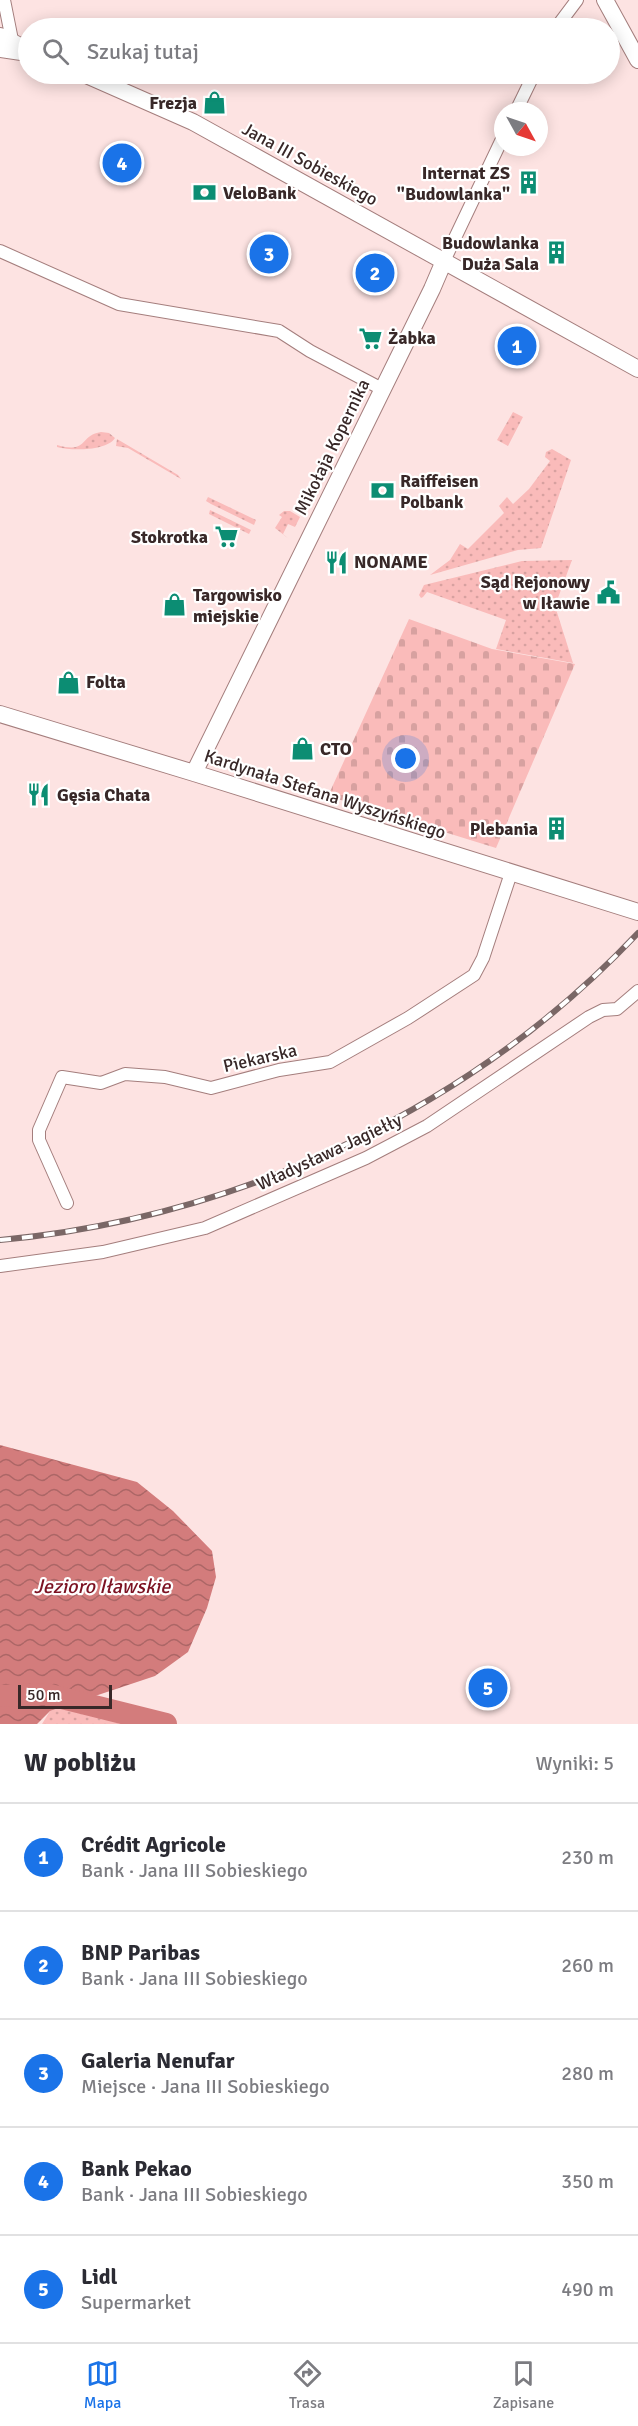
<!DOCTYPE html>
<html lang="pl">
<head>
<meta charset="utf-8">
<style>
	body { margin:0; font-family:Signika,sans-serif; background:#f7f7f7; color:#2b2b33 }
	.compass { position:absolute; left:494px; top:102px; width:54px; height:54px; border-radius:50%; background:#fff; box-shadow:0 3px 15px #0003; rotate:130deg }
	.scale { position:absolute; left:18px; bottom:15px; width:94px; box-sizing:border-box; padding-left:6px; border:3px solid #382828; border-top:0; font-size:16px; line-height:21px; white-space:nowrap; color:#382828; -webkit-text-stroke:4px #fff; paint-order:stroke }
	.you { position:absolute; left:406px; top:759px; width:21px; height:21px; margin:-15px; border:4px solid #fff; border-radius:50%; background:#1a73e8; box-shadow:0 0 0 9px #1a73e833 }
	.badge { display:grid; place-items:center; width:39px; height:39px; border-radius:50%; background:#1a73e8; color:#fff; font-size:20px; font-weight:700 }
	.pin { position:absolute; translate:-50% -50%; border:3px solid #fff; box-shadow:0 2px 6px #0006 }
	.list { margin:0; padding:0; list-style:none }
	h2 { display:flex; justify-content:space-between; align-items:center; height:78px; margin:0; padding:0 24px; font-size:26px }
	h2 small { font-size:20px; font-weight:400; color:#7c7c81 }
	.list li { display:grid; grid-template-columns:39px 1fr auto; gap:18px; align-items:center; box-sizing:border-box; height:108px; padding:0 24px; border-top:2px solid #e1e1e2 }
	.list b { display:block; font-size:22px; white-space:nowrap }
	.list p { margin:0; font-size:20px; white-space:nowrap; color:#7c7c81 }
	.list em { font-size:20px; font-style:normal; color:#7c7c81 }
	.icon { flex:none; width:33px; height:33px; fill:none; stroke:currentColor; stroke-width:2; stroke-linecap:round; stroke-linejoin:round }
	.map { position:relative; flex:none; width:638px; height:1724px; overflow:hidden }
	.search { position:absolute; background:#fff; box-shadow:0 3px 15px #0003; left:18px; right:18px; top:18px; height:66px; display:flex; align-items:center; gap:15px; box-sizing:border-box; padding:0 21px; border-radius:33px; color:#7c7c81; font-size:22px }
	.sheet { height:618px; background:#fff }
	nav { display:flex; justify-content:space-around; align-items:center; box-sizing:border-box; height:84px; border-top:2px solid #e1e1e2; background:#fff; font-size:16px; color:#7c7c81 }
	nav a { display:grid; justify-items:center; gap:3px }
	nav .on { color:#1a73e8 }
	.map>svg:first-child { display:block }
	.grass { fill:url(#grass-dots) }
	.cemetery { fill:url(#cemetery-stones) }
	.water { fill:url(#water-waves) }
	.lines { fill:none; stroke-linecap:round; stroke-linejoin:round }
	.river { stroke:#d37c7c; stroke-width:22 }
	.street-casing { stroke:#a47e7d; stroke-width:14 }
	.secondary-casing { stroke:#a47e7d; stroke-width:18 }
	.street { stroke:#fff; stroke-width:12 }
	.secondary { stroke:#fff; stroke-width:16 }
	.rail-casing { stroke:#7a6766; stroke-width:6 }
	.rail { stroke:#fff; stroke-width:4; stroke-dasharray:11; stroke-linecap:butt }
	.labels { text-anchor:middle; stroke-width:4.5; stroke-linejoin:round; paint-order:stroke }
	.poi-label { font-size:18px; font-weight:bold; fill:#382828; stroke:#fff; text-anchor:start }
	.street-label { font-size:18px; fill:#382828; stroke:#fff }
	.water-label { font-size:20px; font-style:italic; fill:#7c1222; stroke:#fff }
</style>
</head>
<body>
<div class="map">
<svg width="638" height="1724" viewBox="0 0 638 1724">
	<defs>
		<pattern id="grass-dots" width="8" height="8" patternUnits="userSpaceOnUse" patternTransform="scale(1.5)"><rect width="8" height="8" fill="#fabbba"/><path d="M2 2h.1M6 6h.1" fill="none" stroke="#d7a1a0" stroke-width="1.8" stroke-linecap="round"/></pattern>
		<pattern id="cemetery-stones" width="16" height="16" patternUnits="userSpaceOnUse" patternTransform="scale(1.5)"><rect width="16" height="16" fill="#fabbba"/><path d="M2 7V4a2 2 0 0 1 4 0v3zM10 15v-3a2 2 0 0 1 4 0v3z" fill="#d7a1a0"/></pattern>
		<pattern id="water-waves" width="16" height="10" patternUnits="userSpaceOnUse" patternTransform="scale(1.5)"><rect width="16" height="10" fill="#d37c7c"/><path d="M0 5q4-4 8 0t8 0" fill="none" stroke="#ac6666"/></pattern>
	</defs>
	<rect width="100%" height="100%" fill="#fde3e2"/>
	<!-- grass -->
	<path class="grass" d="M 513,412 L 523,417 L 508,446 L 497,440 Z
		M 101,432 L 109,433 L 115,438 C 107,451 71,451 57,447 L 57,445 C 89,454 78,436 101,432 Z
		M 117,439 L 178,475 L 181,479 L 128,448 L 116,446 Z
		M 552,449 L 571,460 L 541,548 L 518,550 L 430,575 L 450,560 L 460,544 L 468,549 L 504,513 L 499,506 L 507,497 L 513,504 L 529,489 L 550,461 L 545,457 L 546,452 Z
		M 208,497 L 256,520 L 254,525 L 211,504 L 206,501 Z
		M 210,510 L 251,530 L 249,534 L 209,514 Z
		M 284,511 L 290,511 L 300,517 L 295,527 L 288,524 L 283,534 L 289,539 L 275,528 L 282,517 L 279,515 Z
		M 572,560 L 555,606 L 573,663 L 496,649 L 506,620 L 427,592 L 423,597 L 421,598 L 419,595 L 424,585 L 522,561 Z
		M 72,1704 L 134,1724 L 42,1724 L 50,1711 Z"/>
	<!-- cemetery -->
	<path class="cemetery" d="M 409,619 L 492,649 L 575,664 L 496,848 L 328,796 Z"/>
	<!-- water -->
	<path class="water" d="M 0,1445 L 137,1482 L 173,1511 L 212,1551 L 216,1577 L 207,1608 L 188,1652 L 155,1676 L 50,1711 L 37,1724 L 0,1724 Z"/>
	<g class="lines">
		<!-- river -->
		<path class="river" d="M 0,1696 L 46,1694 L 166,1724"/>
		<defs>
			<path id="street" d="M 4,0 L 12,40
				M 556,28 L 577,0
				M 516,111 L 534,74
				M 0,251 L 119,304 L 279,331 L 310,351 L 382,389
				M 444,261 L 503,137
				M 67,1203 L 39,1140 L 39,1130 L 62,1077 L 101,1083 L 125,1074 L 165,1077 L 211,1088 L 279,1070 L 330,1062 L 408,1018 L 474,975 L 483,958 L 511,873
				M 0,1266 L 103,1252 L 205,1228 L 366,1158 L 427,1126 L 589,1017 L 603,1010 L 617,1009 L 638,991"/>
			<path id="secondary" d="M 605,0 L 638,60
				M 0,36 L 28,50
				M 0,49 L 28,53
				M 84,74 L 193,122 L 638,369
				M 0,714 L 194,773 L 638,912
				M 194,773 L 432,289 L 444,261"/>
		</defs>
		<!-- street casing -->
		<use href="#street" class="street-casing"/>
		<!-- secondary casing -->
		<use href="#secondary" class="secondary-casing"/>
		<!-- street -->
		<use href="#street" class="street"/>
		<!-- secondary -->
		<use href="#secondary" class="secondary"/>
		<defs>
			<path id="rail" d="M 0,1240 C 239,1218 473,1108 638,933"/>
		</defs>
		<!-- rail casing -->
		<use href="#rail" class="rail-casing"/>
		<!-- rail -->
		<use href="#rail" class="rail"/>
	</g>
	<!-- icons -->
	<defs>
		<symbol id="shop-bare" viewBox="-9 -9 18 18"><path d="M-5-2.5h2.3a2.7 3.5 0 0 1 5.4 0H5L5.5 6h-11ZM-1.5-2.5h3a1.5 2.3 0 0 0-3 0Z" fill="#0c8d73" stroke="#fff" stroke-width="2.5" paint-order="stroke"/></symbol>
		<symbol id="building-bare" viewBox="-9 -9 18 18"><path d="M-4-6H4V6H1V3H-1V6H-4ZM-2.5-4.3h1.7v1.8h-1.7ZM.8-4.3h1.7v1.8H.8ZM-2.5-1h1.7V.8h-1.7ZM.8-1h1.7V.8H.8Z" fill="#0c8d73" stroke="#fff" stroke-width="2.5" paint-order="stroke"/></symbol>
		<symbol id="bank-bare" viewBox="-9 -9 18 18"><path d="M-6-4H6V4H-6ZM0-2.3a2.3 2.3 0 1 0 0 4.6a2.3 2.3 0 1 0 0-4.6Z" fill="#0c8d73" stroke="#fff" stroke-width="2.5" paint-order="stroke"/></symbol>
		<symbol id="supermarket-bare" viewBox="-9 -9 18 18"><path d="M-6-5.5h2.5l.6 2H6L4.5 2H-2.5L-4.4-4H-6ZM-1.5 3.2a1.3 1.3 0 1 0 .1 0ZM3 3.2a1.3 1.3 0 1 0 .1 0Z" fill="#0c8d73" stroke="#fff" stroke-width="2.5" paint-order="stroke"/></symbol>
		<symbol id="restaurant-bare" viewBox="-9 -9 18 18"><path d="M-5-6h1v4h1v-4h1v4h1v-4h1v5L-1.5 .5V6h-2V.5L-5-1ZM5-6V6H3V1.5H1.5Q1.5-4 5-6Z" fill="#0c8d73" stroke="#fff" stroke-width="2.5" paint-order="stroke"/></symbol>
		<symbol id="civic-bare" viewBox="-9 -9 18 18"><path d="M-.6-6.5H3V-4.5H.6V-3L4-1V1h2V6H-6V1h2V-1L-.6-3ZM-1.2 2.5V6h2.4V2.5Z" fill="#0c8d73" stroke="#fff" stroke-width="2.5" paint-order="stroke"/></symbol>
	</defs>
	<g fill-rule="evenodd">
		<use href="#shop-bare" x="198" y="86" width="33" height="33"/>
		<use href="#building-bare" x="512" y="166" width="33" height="33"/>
		<use href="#bank-bare" x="188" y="176" width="33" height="33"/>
		<use href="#building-bare" x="540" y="236" width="33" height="33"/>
		<use href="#supermarket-bare" x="354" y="322" width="33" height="33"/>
		<use href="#bank-bare" x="366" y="474" width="33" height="33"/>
		<use href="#supermarket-bare" x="210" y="520" width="33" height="33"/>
		<use href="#restaurant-bare" x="320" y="546" width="33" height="33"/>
		<use href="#civic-bare" x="592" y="576" width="33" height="33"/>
		<use href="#shop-bare" x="158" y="588" width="33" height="33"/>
		<use href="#shop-bare" x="52" y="666" width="33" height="33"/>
		<use href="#shop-bare" x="286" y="732" width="33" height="33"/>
		<use href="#restaurant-bare" x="22" y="778" width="33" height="33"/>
		<use href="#building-bare" x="540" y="812" width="33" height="33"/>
	</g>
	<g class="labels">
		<!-- poi labels -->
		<g class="poi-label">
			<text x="197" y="109" text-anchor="end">Frezja</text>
			<text x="510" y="179" text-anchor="end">Internat ZS<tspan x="510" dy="21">"Budowlanka"</tspan></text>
			<text x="223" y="199">VeloBank</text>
			<text x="539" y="249" text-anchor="end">Budowlanka<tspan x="539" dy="21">Duża Sala</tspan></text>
			<text x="388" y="344">Żabka</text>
			<text x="400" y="487">Raiffeisen<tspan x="400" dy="21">Polbank</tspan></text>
			<text x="208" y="543" text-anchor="end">Stokrotka</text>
			<text x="354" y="568">NONAME</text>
			<text x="590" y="588" text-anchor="end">Sąd Rejonowy<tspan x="590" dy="21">w Iławie</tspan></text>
			<text x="193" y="601">Targowisko<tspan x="193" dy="21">miejskie</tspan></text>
			<text x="86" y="688">Folta</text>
			<text x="320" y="755">CTO</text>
			<text x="57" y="801">Gęsia Chata</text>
			<text x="538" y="835" text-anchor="end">Plebania</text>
		</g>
		<!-- street labels -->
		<g class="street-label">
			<text transform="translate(310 164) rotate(29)" y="6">Jana III Sobieskiego</text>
			<text transform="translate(332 447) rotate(-64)" y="6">Mikołaja Kopernika</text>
			<text transform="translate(325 794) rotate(18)" y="6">Kardynała Stefana Wyszyńskiego</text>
			<text transform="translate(260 1058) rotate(-13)" y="6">Piekarska</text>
			<text transform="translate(329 1152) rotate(-25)" y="6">Władysława Jagiełły</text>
		</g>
		<!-- water labels -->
		<g class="water-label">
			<text x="102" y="1593">Jezioro Iławskie</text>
		</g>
	</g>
</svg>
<svg class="compass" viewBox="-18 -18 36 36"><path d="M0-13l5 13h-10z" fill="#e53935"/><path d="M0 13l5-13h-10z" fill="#7c7c81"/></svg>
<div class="scale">50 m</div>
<div class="you"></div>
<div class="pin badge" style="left:517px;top:346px">1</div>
<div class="pin badge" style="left:375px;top:273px">2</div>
<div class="pin badge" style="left:269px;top:254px">3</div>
<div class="pin badge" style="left:122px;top:163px">4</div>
<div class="pin badge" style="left:488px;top:1688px">5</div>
<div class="search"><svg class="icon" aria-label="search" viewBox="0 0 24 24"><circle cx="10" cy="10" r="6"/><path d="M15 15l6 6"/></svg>Szukaj tutaj</div>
</div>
<section class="sheet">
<h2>W pobliżu<small>Wyniki: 5</small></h2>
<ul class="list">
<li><span class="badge">1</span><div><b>Crédit Agricole</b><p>Bank · Jana III Sobieskiego</p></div><em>230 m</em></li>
<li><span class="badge">2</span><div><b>BNP Paribas</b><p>Bank · Jana III Sobieskiego</p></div><em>260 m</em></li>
<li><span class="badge">3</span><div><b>Galeria Nenufar</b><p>Miejsce · Jana III Sobieskiego</p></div><em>280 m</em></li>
<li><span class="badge">4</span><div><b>Bank Pekao</b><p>Bank · Jana III Sobieskiego</p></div><em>350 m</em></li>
<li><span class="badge">5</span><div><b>Lidl</b><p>Supermarket</p></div><em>490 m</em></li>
</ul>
</section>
<nav>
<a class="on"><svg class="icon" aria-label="map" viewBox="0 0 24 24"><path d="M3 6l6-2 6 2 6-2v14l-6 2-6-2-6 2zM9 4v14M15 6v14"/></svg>Mapa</a>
<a><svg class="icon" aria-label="directions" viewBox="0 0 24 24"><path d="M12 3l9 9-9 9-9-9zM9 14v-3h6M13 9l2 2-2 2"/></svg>Trasa</a>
<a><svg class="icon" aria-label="saved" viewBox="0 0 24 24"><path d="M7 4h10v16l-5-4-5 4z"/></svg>Zapisane</a>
</nav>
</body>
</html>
